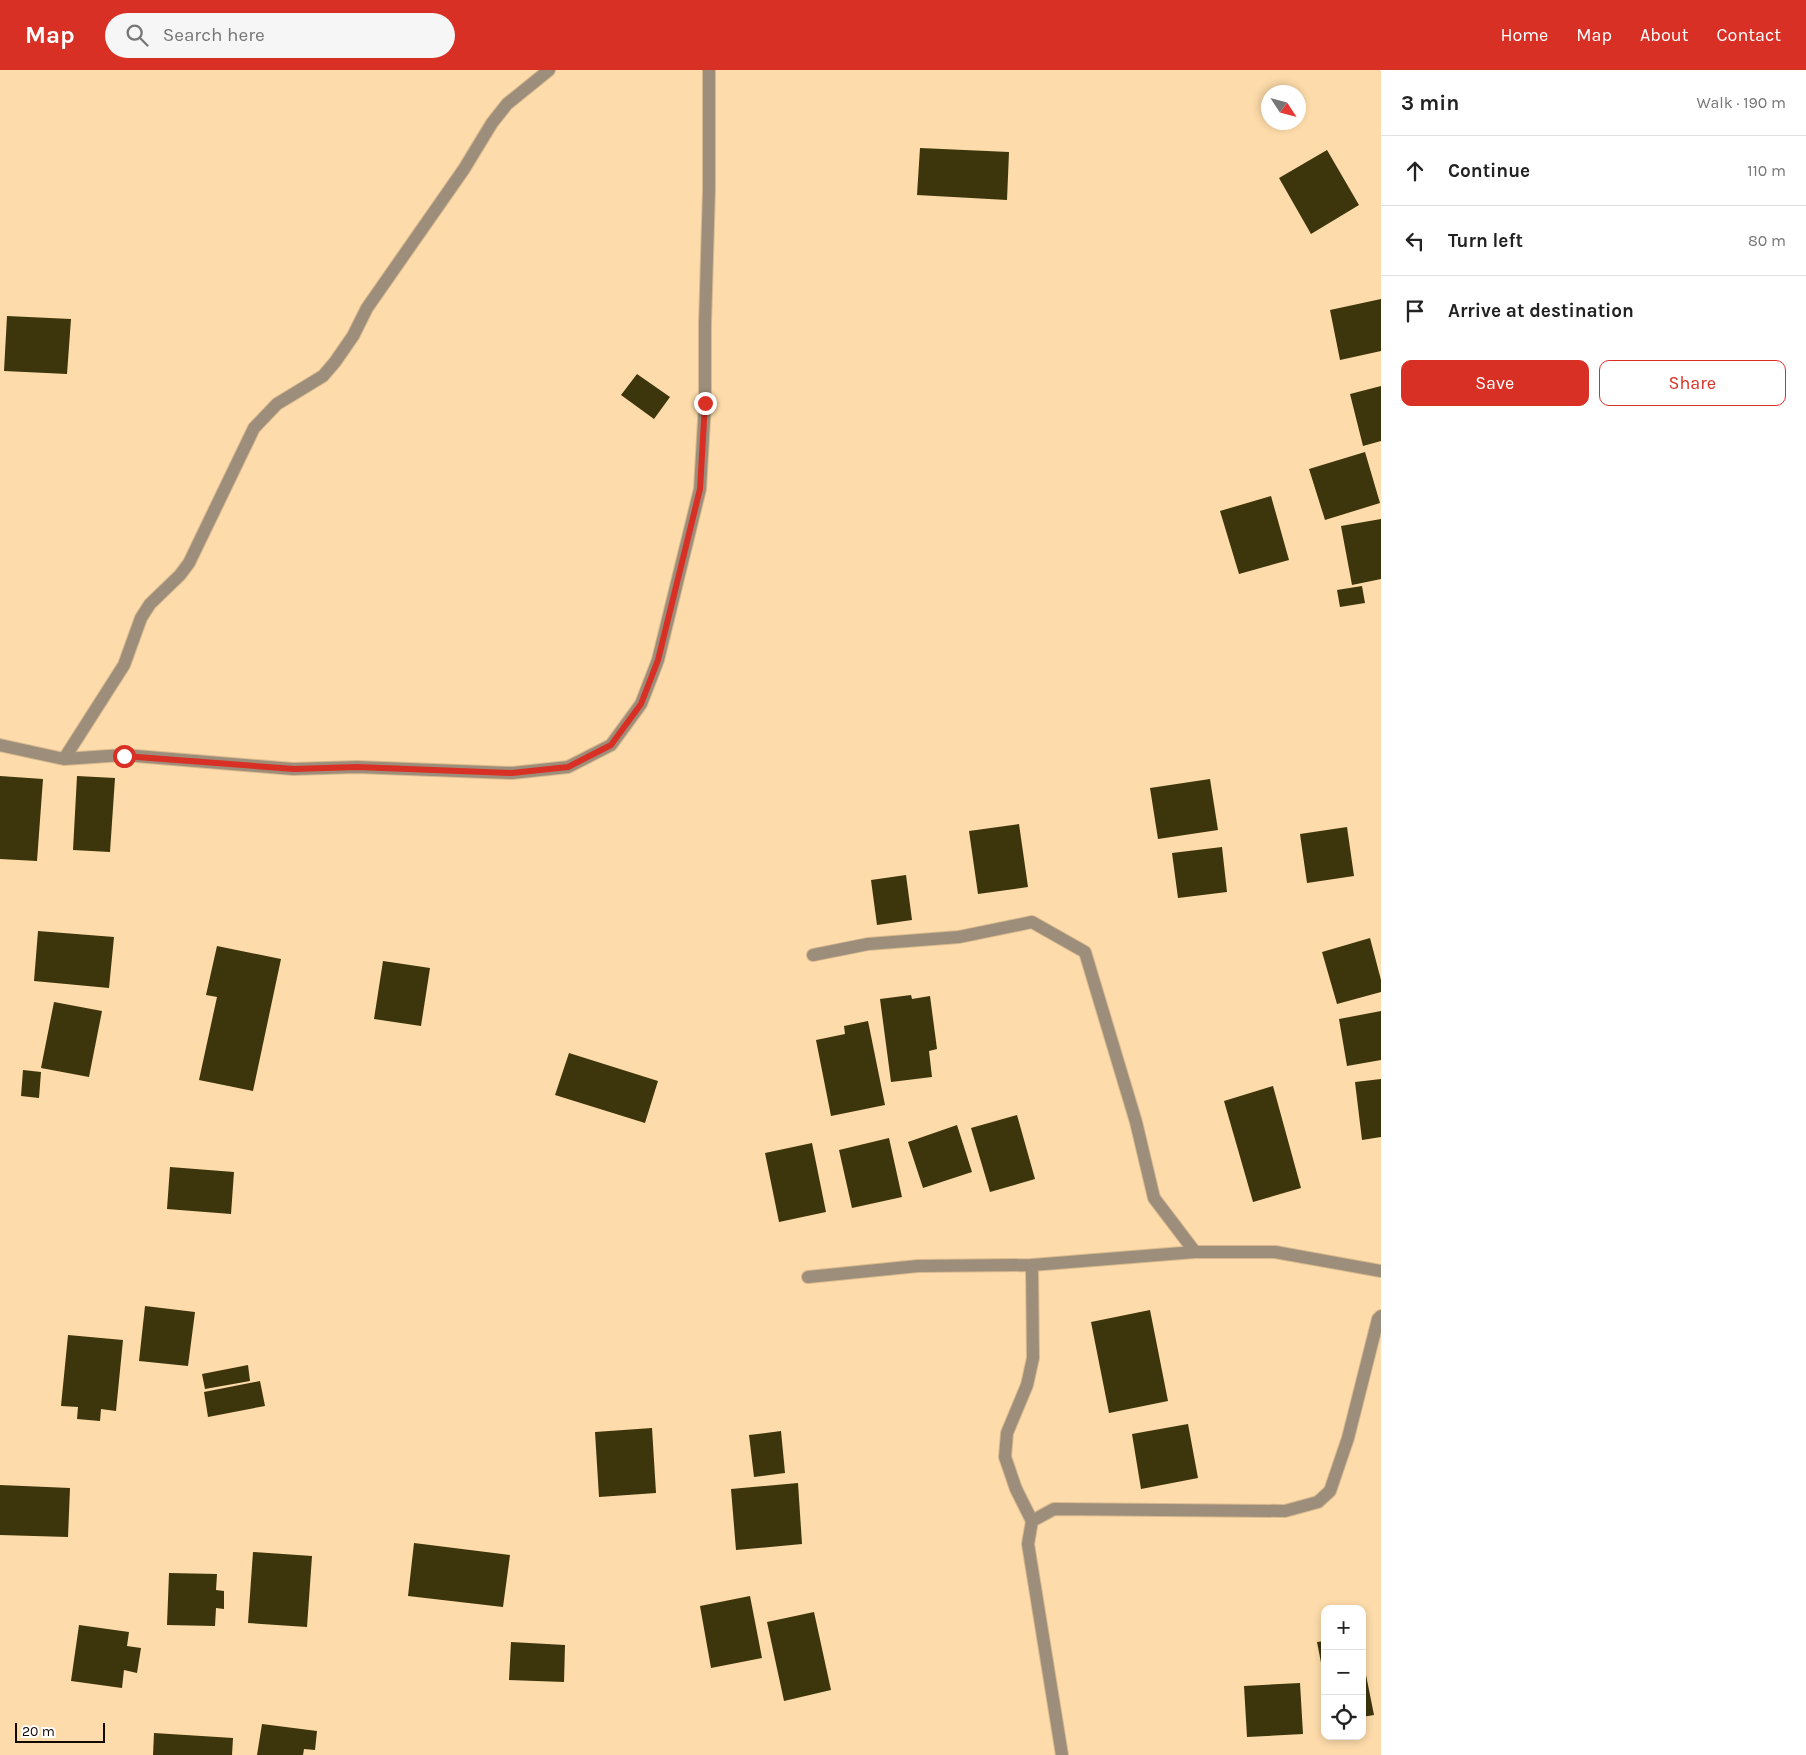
<!DOCTYPE html>
<html lang="en">
<head>
<meta charset="utf-8">
<style>
	body { margin:0; font-family:Karla,sans-serif; background:#f6f6f6; color:#222 }
	.controls { position:absolute; right:15px; bottom:15px; display:grid; overflow:hidden; border-radius:10px; box-shadow:0 2px 8px #0003 }
	.controls button { width:45px; height:45px; display:grid; place-items:center; padding:0; border:0; border-bottom:1px solid #e0e0e0; background:#fff; color:#222; font:25px sans-serif }
	.compass { position:absolute; left:1261px; top:15px; width:45px; height:45px; border-radius:50%; background:#fff; box-shadow:0 2px 8px #0003; rotate:126deg }
	.scale { position:absolute; left:15px; bottom:12px; width:90px; box-sizing:border-box; padding-left:5px; border:2px solid #140900; border-top:0; font-size:14px; line-height:18px; white-space:nowrap; color:#140900; -webkit-text-stroke:4px #fff; paint-order:stroke }
	.stop { position:absolute; width:15px; height:15px; margin:-11px; border:4px solid #d93025; border-radius:50%; background:#fff }
	.stop.end { background:#d93025; border-color:#fff; box-shadow:0 1px 5px #0008 }
	.list { margin:0; padding:0; list-style:none }
	h2 { display:flex; justify-content:space-between; align-items:center; height:65px; margin:0; padding:0 20px; font-size:21px }
	h2 small { font-size:16px; font-weight:400; color:#767676 }
	.list li { display:grid; grid-template-columns:32px 1fr auto; gap:15px; align-items:center; box-sizing:border-box; height:70px; padding:0 20px; border-top:1px solid #e0e0e0 }
	.list b { display:block; font-size:19px; white-space:nowrap }
	.list em { font-size:16px; font-style:normal; color:#767676 }
	.actions { display:flex; gap:10px; padding:15px 20px }
	.actions a { flex:1; padding:11px 0; border:1px solid #d93025; border-radius:10px; text-align:center; font-size:18px; color:#d93025 }
	.actions .main { background:#d93025; color:#fff }
	.icon { flex:none; width:28px; height:28px; fill:none; stroke:currentColor; stroke-width:2; stroke-linecap:round; stroke-linejoin:round }
	.map { position:relative; flex:none; width:1381px; height:1685px; overflow:hidden }
	header { display:flex; align-items:center; gap:30px; box-sizing:border-box; height:70px; padding:0 25px; background:#d93025; color:#fff }
	header strong { font-size:24px }
	nav { display:flex; gap:28px; margin-inline-start:auto; font-size:18px }
	.search { width:350px; height:45px; background:#f6f6f6; display:flex; align-items:center; gap:12px; box-sizing:border-box; padding:0 18px; border-radius:28px; color:#767676; font-size:19px }
	main { display:flex }
	aside { flex:1; background:#fff }
	.map>svg:first-child { display:block }
	.building { fill:#3d350b }
	.lines { fill:none; stroke-linecap:round; stroke-linejoin:round }
	.minor-casing { stroke:#d8b98f; stroke-width:14 }
	.minor { stroke:#9c8e7a; stroke-width:12 }
	.route { stroke:#d93025; stroke-width:6 }
</style>
</head>
<body>
<header>
<strong>Map</strong>
<div class="search"><svg class="icon" aria-label="search" viewBox="0 0 24 24"><circle cx="10" cy="10" r="6"/><path d="M15 15l6 6"/></svg>Search here</div>
<nav><a>Home</a><a>Map</a><a>About</a><a>Contact</a></nav>
</header>
<main>
<div class="map">
<svg width="1381" height="1685" viewBox="0 0 1381 1685">
	<rect width="100%" height="100%" fill="#fddbaa"/>
	<!-- building -->
	<path class="building" d="M 920,78 L 1009,82 L 1007,130 L 917,125 Z
		M 1327,80 L 1359,135 L 1311,164 L 1279,108 Z
		M 1381,229 L 1381,281 L 1340,290 L 1330,240 Z
		M 7,246 L 71,249 L 67,304 L 4,301 Z
		M 637,304 L 670,327 L 654,349 L 621,325 Z
		M 1381,316 L 1381,371 L 1363,376 L 1350,324 Z
		M 1365,382 L 1380,433 L 1325,450 L 1309,399 Z
		M 1271,426 L 1289,490 L 1239,504 L 1220,441 Z
		M 1381,449 L 1381,509 L 1352,515 L 1341,456 Z
		M 1362,516 L 1365,533 L 1340,537 L 1337,520 Z
		M 0,706 L 43,709 L 37,791 L 0,789 Z
		M 77,706 L 115,708 L 110,782 L 73,780 Z
		M 1210,709 L 1218,760 L 1158,769 L 1150,718 Z
		M 1019,754 L 1028,817 L 978,824 L 969,761 Z
		M 1347,757 L 1354,806 L 1307,813 L 1300,764 Z
		M 1222,777 L 1227,822 L 1178,828 L 1172,783 Z
		M 906,805 L 912,850 L 877,855 L 871,810 Z
		M 38,861 L 114,867 L 109,918 L 34,911 Z
		M 1370,868 L 1381,910 L 1381,922 L 1337,934 L 1322,882 Z
		M 217,876 L 281,889 L 253,1021 L 199,1010 L 217,927 L 206,925 Z
		M 383,891 L 430,898 L 421,956 L 374,949 Z
		M 911,925 L 912,929 L 930,926 L 937,979 L 929,981 L 932,1007 L 891,1012 L 880,929 Z
		M 54,932 L 102,941 L 89,1007 L 41,998 Z
		M 1381,941 L 1381,990 L 1347,996 L 1339,949 Z
		M 868,951 L 885,1035 L 831,1046 L 816,970 L 845,964 L 844,956 Z
		M 569,983 L 658,1011 L 645,1053 L 555,1025 Z
		M 23,1000 L 41,1002 L 39,1028 L 21,1026 Z
		M 1381,1009 L 1381,1067 L 1362,1070 L 1355,1012 Z
		M 1273,1016 L 1301,1118 L 1253,1132 L 1224,1031 Z
		M 1017,1045 L 1035,1109 L 990,1122 L 971,1058 Z
		M 957,1055 L 972,1102 L 923,1118 L 908,1072 Z
		M 889,1068 L 902,1127 L 852,1138 L 839,1080 Z
		M 812,1073 L 826,1142 L 779,1152 L 765,1083 Z
		M 170,1097 L 234,1102 L 231,1144 L 167,1139 Z
		M 145,1236 L 195,1242 L 188,1296 L 139,1291 Z
		M 1150,1240 L 1168,1331 L 1109,1343 L 1091,1252 Z
		M 68,1265 L 123,1270 L 116,1341 L 101,1339 L 100,1351 L 77,1349 L 78,1337 L 61,1336 Z
		M 248,1295 L 250,1311 L 205,1319 L 202,1304 Z
		M 260,1311 L 265,1336 L 208,1347 L 204,1322 Z
		M 1188,1354 L 1198,1408 L 1141,1419 L 1132,1364 Z
		M 652,1358 L 656,1423 L 599,1427 L 595,1362 Z
		M 781,1361 L 785,1403 L 754,1407 L 749,1365 Z
		M 798,1413 L 802,1474 L 736,1480 L 731,1419 Z
		M 0,1415 L 70,1418 L 68,1467 L 0,1465 Z
		M 414,1473 L 510,1485 L 503,1537 L 408,1526 Z
		M 253,1482 L 312,1486 L 307,1557 L 248,1553 Z
		M 169,1503 L 217,1504 L 216,1520 L 224,1521 L 224,1539 L 216,1538 L 215,1556 L 167,1555 Z
		M 750,1526 L 762,1588 L 711,1598 L 700,1536 Z
		M 814,1542 L 831,1620 L 784,1631 L 767,1552 Z
		M 79,1555 L 129,1562 L 127,1576 L 141,1578 L 137,1603 L 124,1600 L 122,1618 L 71,1611 Z
		M 1325,1571 L 1325,1608 L 1324,1608 L 1317,1572 Z
		M 511,1572 L 565,1575 L 564,1612 L 509,1610 Z
		M 1362,1585 L 1374,1645 L 1362,1647 Z
		M 1300,1613 L 1303,1664 L 1247,1667 L 1244,1616 Z
		M 262,1654 L 317,1661 L 315,1680 L 304,1679 L 303,1685 L 257,1685 Z
		M 154,1663 L 233,1668 L 232,1685 L 153,1685 Z"/>
	<g class="lines">
		<defs>
			<path id="minor" d="M 0,675 L 64,689 L 124,595 L 141,548 L 150,534 L 180,505 L 189,493 L 254,358 L 277,334 L 323,306 L 335,292 L 353,266 L 367,238 L 464,99 L 492,53 L 507,34 L 549,0
				M 64,689 L 124,685 L 293,699 L 357,697 L 512,703 L 568,697 L 611,675 L 641,634 L 658,590 L 700,419 L 705,333 L 705,254 L 709,119 L 709,0
				M 813,885 L 868,874 L 959,867 L 1032,852 L 1085,882 L 1136,1052 L 1154,1128 L 1195,1182 L 1275,1182 L 1381,1201
				M 808,1207 L 918,1196 L 1032,1195
				M 1032,1451 L 1054,1439 L 1285,1441 L 1318,1432 L 1330,1421 L 1348,1368 L 1378,1249 L 1381,1246
				M 1062,1685 L 1028,1474 L 1032,1451 L 1016,1419 L 1005,1387 L 1007,1363 L 1027,1315 L 1033,1288 L 1032,1195 L 1195,1182"/>
		</defs>
		<!-- minor casing -->
		<use href="#minor" class="minor-casing"/>
		<!-- minor -->
		<use href="#minor" class="minor"/>
	</g>
	<g class="lines">
		<!-- route -->
		<path class="route" d="M 124,686 L 294,699 L 357,697 L 512,703 L 568,697 L 611,675 L 641,634 L 658,590 L 700,419 L 705,333"/>
	</g>
</svg>
<div class="controls">
<button>+</button>
<button>−</button>
<button><svg class="icon" aria-label="locate" viewBox="0 0 24 24"><circle cx="12" cy="12" r="6"/><path d="M12 2v4M12 18v4M2 12h4M18 12h4"/></svg></button>
</div>
<svg class="compass" viewBox="-18 -18 36 36"><path d="M0-13l5 13h-10z" fill="#e53935"/><path d="M0 13l5-13h-10z" fill="#767676"/></svg>
<div class="scale">20 m</div>
<div class="stop" style="left:124px;top:686px"></div>
<div class="stop end" style="left:705px;top:333px"></div>
</div>
<aside>
<h2>3 min<small>Walk · 190 m</small></h2>
<ul class="list">
<li><svg class="icon" aria-label="ahead" viewBox="0 0 24 24"><path d="M12 20V5M6 11l6-6 6 6"/></svg><div><b>Continue</b></div><em>110 m</em></li>
<li><svg class="icon" aria-label="left" viewBox="0 0 24 24"><path d="M17 20v-9H6M10 6l-5 5 5 5"/></svg><div><b>Turn left</b></div><em>80 m</em></li>
<li><svg class="icon" aria-label="arrive" viewBox="0 0 24 24"><path d="M6 21V4h12l-3 4 3 4H6"/></svg><div><b>Arrive at destination</b></div></li>
</ul>
<div class="actions"><a class="main">Save</a><a>Share</a></div>
</aside>
</main>
</body>
</html>
